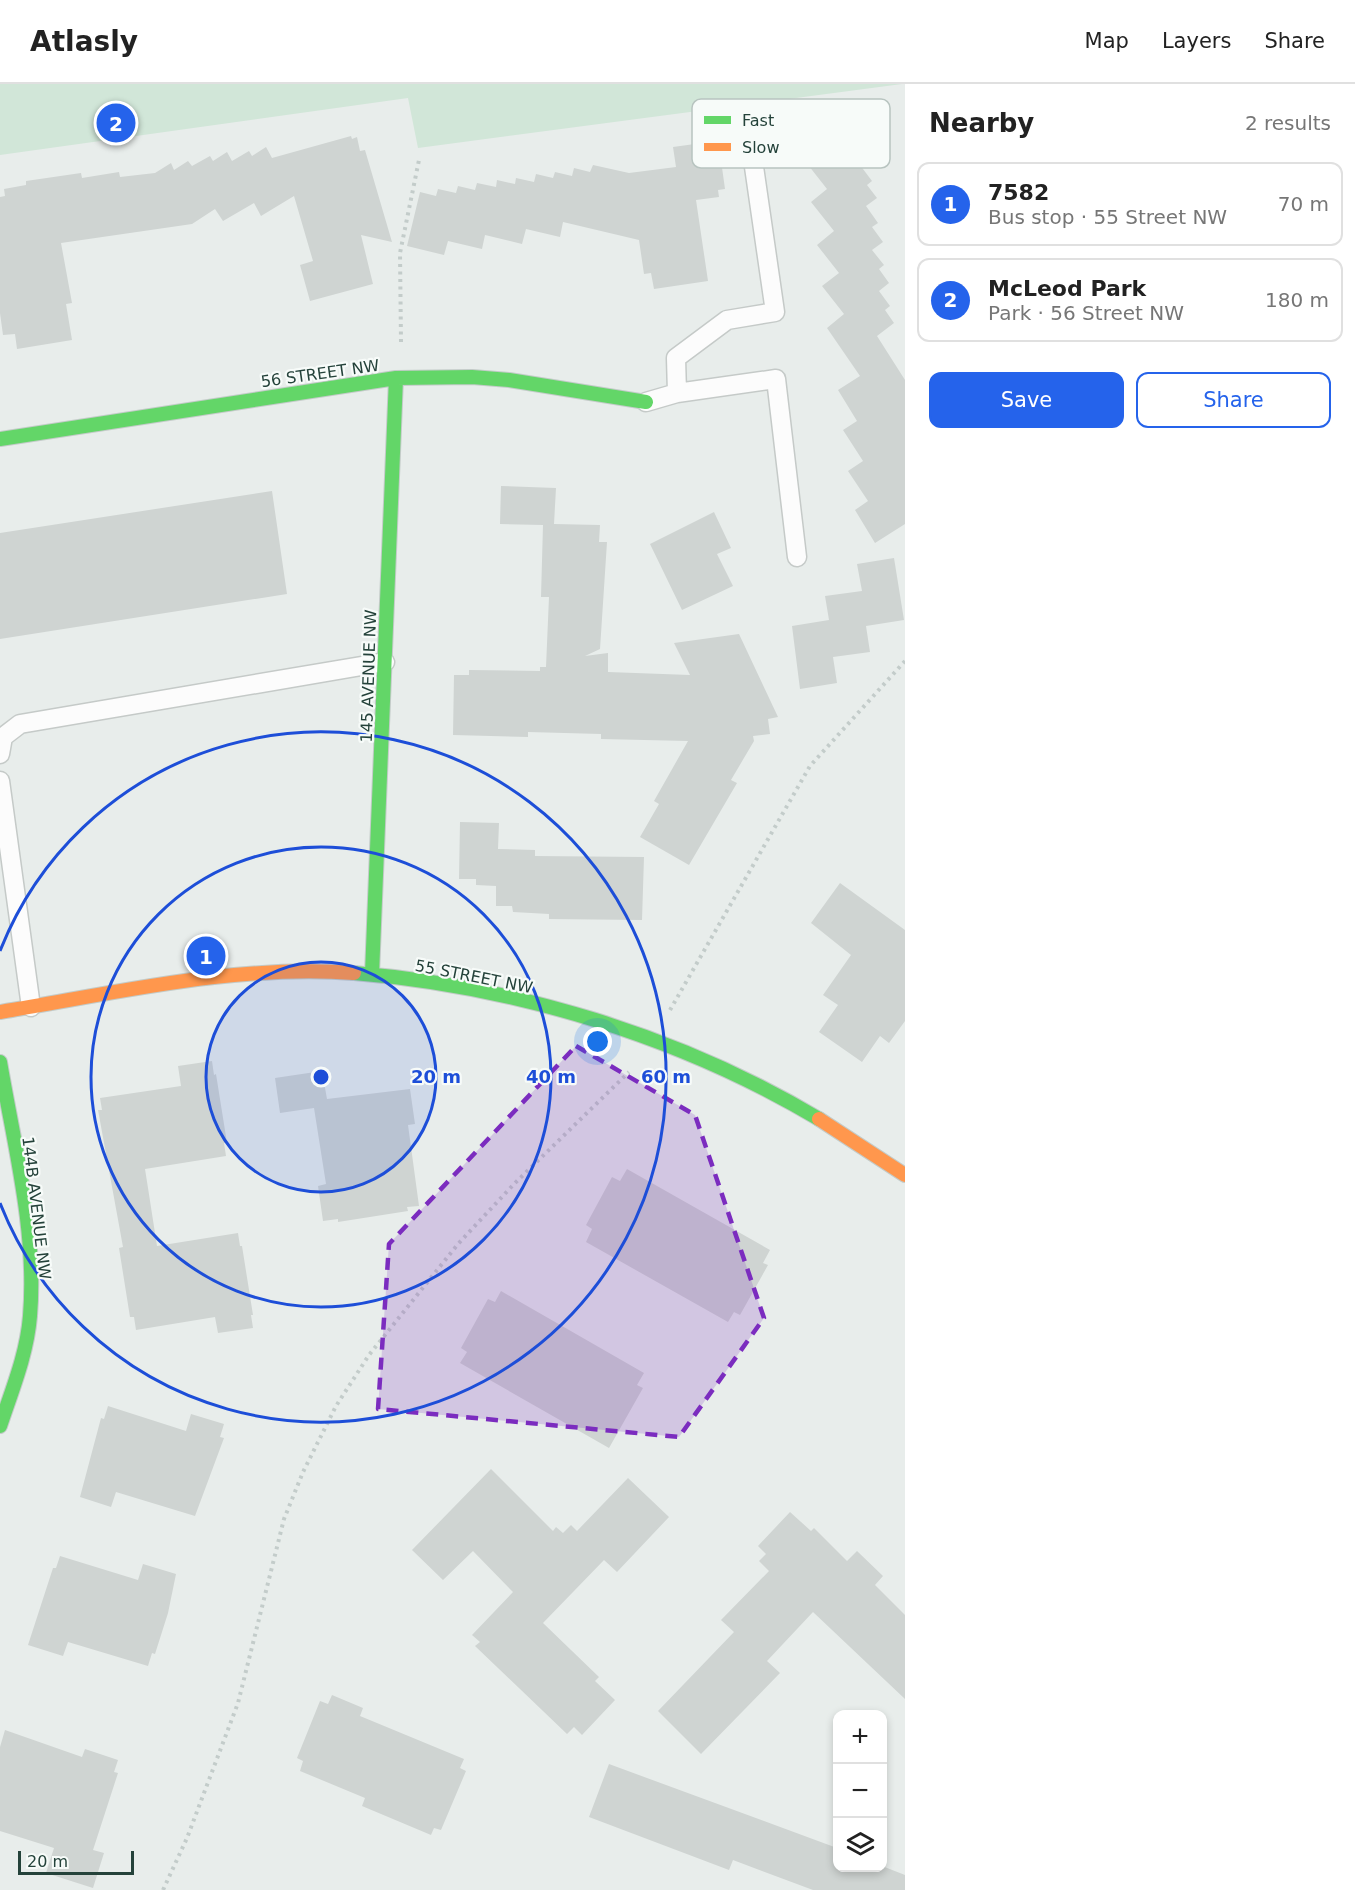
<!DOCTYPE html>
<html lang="en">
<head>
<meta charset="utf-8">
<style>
	body { margin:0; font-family:"DejaVu Sans",sans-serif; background:#f6f6f6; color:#222 }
	.controls { position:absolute; right:18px; bottom:18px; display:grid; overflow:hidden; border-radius:12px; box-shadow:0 3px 9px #0003 }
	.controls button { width:54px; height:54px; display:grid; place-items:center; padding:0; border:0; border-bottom:2px solid #e0e0e0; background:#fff; color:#222; font:30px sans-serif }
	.scale { position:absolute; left:18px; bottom:15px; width:116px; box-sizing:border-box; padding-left:6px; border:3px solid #24423a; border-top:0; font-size:16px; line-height:21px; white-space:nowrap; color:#24423a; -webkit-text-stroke:4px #f7fbf9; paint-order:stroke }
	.you { position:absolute; left:598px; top:958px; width:21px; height:21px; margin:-15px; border:4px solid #fff; border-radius:50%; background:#1a73e8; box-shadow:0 0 0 9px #1a73e833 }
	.badge { display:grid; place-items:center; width:39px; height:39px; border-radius:50%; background:#2563eb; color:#fff; font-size:20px; font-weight:700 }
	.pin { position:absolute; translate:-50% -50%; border:3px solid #fff; box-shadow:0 2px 6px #0006 }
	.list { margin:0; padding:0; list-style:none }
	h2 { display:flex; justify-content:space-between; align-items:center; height:78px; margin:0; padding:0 24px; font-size:26px }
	h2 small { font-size:20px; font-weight:400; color:#767676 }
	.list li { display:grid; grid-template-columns:39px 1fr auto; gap:18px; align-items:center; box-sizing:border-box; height:84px; margin:0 12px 12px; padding:0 12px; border:2px solid #e0e0e0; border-radius:12px }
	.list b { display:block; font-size:22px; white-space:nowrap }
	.list p { margin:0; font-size:20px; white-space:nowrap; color:#767676 }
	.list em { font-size:20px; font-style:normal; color:#767676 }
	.actions { display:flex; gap:12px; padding:18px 24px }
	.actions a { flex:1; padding:14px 0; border:2px solid #2563eb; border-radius:12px; text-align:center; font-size:21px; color:#2563eb }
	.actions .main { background:#2563eb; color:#fff }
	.icon { flex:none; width:33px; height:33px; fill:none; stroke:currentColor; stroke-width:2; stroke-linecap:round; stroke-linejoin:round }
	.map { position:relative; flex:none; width:905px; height:1806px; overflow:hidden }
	header { display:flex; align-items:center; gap:36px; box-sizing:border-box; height:84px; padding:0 30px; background:#fff; border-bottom:2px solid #e0e0e0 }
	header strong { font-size:28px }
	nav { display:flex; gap:33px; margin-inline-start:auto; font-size:21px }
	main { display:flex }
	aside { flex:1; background:#fff }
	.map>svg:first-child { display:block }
	.green { fill:#d1e6d8 }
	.building { fill:#cfd4d2 }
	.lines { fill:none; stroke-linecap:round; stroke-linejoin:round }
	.lane-casing { stroke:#c5cac8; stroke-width:21 }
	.fast-casing { stroke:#c3cbc8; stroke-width:16 }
	.slow-casing { stroke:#c3cbc8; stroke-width:16 }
	.path { stroke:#c3ccca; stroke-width:4; stroke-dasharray:3 4.5; stroke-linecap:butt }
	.lane { stroke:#fcfcfc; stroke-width:18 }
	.fast { stroke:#63d668; stroke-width:14 }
	.slow { stroke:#ff974d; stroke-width:14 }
	.marked { fill:#7b2cbf; fill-opacity:0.2; stroke:#7b2cbf; stroke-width:4.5; stroke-dasharray:12 8; stroke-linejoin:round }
	.ring { fill:none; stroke:#1d4ed8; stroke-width:3 }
	.labels { text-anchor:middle; stroke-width:4.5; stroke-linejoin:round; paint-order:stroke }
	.street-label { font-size:16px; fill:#24423a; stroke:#f7fbf9 }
	.key { fill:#f7fbf9; stroke:#b8c4c0; stroke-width:1.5 }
	.key-label { font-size:16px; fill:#24423a }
	.centre { fill:#1d4ed8; stroke:#f7fbf9; stroke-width:3 }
	.ring-label { font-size:18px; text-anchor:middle; font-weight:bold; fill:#1d4ed8; stroke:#f7fbf9; stroke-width:4.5; stroke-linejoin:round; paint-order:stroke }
</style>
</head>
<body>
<header>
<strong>Atlasly</strong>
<nav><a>Map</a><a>Layers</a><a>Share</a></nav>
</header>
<main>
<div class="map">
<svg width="905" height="1806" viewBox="0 0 905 1806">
	<rect width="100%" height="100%" fill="#e8edeb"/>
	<!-- green -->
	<path class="green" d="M 0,0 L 902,0 L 418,64 L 408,14 L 0,71 Z"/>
	<!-- building -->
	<path class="building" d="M 849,43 L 872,73 L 860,81 L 872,97 L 867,101 L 877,114 L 866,122 L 878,139 L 872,143 L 883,158 L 872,166 L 884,181 L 879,185 L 889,199 L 879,207 L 890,222 L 885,226 L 894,239 L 877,252 L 905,296 L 905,440 L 875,459 L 855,426 L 868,417 L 848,387 L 863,377 L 843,346 L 857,337 L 838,306 L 860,292 L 827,244 L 844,230 L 822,202 L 839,189 L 817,161 L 834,147 L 811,118 L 827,105 L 805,77 Z
		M 351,52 L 352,55 L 357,53 L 360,67 L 365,66 L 392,158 L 361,151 L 373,200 L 310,217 L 300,181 L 313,177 L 294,112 L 261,132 L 254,119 L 223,137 L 215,125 L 192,140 L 61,159 L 72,219 L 66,220 L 72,256 L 17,265 L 15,250 L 3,251 L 0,229 L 0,113 L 5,112 L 4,105 L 26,101 L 26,97 L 81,89 L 82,94 L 119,88 L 120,93 L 155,89 L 171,79 L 174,86 L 188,77 L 192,82 L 210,72 L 213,77 L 227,68 L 232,77 L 249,67 L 252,72 L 266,63 L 272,74 Z
		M 702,59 L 703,64 L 719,62 L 725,105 L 718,106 L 719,113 L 696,116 L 708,197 L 654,205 L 651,189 L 644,190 L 639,156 L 563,138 L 560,153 L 526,145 L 522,160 L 485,151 L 482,165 L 448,157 L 444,171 L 407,162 L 420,108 L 436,112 L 438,105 L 456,109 L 458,102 L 475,106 L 477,99 L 496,103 L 497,96 L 515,100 L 516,94 L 534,98 L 536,90 L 553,94 L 555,88 L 572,92 L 574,84 L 590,88 L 593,81 L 629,89 L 676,83 L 673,63 Z
		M 501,402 L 556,404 L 554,440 L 600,441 L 599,458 L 607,458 L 600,565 L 585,572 L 608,569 L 608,588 L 690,591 L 674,559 L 739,550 L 778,633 L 768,635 L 770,650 L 753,652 L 754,657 L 731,696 L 737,699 L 689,781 L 640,753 L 659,720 L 654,717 L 688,657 L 601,655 L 601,650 L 528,648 L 528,653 L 453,651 L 454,591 L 469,591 L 469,586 L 540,587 L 540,583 L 546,583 L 549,513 L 541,513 L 543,441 L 500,440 Z
		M 272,407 L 287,510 L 0,555 L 0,449 Z
		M 714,428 L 731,464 L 717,470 L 733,502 L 682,526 L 650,460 Z
		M 894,474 L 904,536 L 866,542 L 870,568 L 833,573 L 837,599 L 800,605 L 792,542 L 829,536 L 825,512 L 862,507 L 857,480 Z
		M 460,738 L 499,739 L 498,765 L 535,766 L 535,772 L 644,773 L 642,836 L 549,835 L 549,830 L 513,828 L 512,822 L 496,822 L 496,802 L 476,801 L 476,795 L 459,795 Z
		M 840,799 L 905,846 L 905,937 L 889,959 L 880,952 L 862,978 L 819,948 L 838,921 L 823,911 L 851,871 L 811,839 Z
		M 212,977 L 214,991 L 216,990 L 227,1059 L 224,1059 L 226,1072 L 145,1085 L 148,1104 L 157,1162 L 238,1149 L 240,1162 L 242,1162 L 253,1231 L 251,1231 L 253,1244 L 218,1249 L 215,1233 L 136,1246 L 134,1233 L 130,1233 L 119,1164 L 123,1163 L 98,1026 L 102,1026 L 100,1014 L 181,1002 L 178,982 Z
		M 322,987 L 327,1015 L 410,1005 L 415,1040 L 408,1041 L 419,1122 L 407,1123 L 408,1127 L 338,1138 L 338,1135 L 323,1137 L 318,1102 L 326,1100 L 314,1024 L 280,1029 L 275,994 Z
		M 627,1085 L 770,1166 L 763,1179 L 768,1181 L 740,1231 L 734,1228 L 728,1238 L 586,1158 L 592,1145 L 586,1141 L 612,1093 L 620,1097 Z
		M 501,1207 L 644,1289 L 637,1301 L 643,1304 L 609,1364 L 460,1279 L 467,1268 L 461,1264 L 488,1215 L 495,1218 Z
		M 108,1322 L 186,1347 L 191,1330 L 224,1340 L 220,1353 L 224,1354 L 195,1432 L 116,1408 L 111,1423 L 80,1413 L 101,1334 L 104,1335 Z
		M 491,1385 L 553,1447 L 556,1443 L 563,1449 L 571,1441 L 577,1447 L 628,1394 L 669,1433 L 617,1488 L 604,1476 L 543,1539 L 599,1593 L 595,1597 L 615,1616 L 582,1651 L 574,1643 L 567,1650 L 475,1562 L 480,1558 L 472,1551 L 513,1508 L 473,1467 L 443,1496 L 412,1466 Z
		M 790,1428 L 811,1447 L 814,1444 L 847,1477 L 857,1467 L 883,1492 L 875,1501 L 905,1531 L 905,1615 L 813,1528 L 767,1577 L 780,1589 L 701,1670 L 658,1627 L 734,1548 L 721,1536 L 769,1487 L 759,1477 L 766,1470 L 758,1462 Z
		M 60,1472 L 138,1496 L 143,1480 L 176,1490 L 168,1529 L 155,1570 L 152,1569 L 148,1582 L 68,1558 L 63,1572 L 28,1561 L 53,1484 L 56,1484 Z
		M 332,1611 L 363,1624 L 360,1632 L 464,1675 L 460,1684 L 466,1687 L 441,1746 L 434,1744 L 431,1751 L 362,1722 L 365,1714 L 300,1687 L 303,1677 L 297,1674 L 320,1617 L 328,1620 Z
		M 5,1646 L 82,1673 L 85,1665 L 118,1676 L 114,1688 L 118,1689 L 93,1766 L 104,1769 L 93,1804 L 46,1789 L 54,1764 L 0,1747 L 0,1663 Z
		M 609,1680 L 837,1764 L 837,1784 L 882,1782 L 905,1791 L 905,1806 L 813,1806 L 733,1776 L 729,1786 L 589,1733 Z"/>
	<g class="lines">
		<defs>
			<path id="lane" d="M 677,309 L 676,274 L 727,236 L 775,228 L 752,69
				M 646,318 L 677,309 L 776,295 L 797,473
				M 0,670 L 3,653 L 20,640 L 385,578
				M 0,697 L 31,923"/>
			<path id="fast" d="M 0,355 L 396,294 L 472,293 L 509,296 L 646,318
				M 354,889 C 514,902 680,952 819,1035
				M 372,890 L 396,294
				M 0,978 C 14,1061 37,1147 30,1232 C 27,1270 12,1306 0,1342"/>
			<path id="slow" d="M 0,928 C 116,909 236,880 354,889
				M 819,1035 L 905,1091"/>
		</defs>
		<!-- lane casing -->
		<use href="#lane" class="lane-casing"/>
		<!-- fast casing -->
		<use href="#fast" class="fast-casing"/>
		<!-- slow casing -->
		<use href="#slow" class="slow-casing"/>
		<!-- path -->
		<path class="path" d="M 401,258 L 400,169 L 419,76
			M 670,926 L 810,682 L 905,577
			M 163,1806 L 187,1754 L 238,1619 L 284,1435 L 303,1388 L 336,1322 L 369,1271 L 458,1160 L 514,1100 L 629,988"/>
		<!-- lane -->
		<use href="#lane" class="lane"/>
		<!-- fast -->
		<use href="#fast" class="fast"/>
		<!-- slow -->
		<use href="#slow" class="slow"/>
	</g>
	<!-- marked area -->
	<path class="marked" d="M 576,962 L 695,1031 L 764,1234 L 679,1353 L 378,1325 L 389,1160 Z"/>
	<!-- distance rings -->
	<circle cx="321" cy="993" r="115" fill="#1d4ed8" fill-opacity=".12"/>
	<g class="ring">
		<circle cx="321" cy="993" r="115"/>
		<circle cx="321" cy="993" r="230"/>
		<path d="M0 867A345 345 0 1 1 0 1119"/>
	</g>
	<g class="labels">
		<!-- street labels -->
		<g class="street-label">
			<text transform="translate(320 289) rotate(-8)" y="6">56 STREET NW</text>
			<text transform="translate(368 592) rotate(-88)" y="6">145 AVENUE NW</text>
			<text transform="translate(474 892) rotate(11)" y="6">55 STREET NW</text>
			<text transform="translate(37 1124) rotate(83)" y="6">144B AVENUE NW</text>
		</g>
	</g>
	<!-- legend -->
	<rect x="692" y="15" width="198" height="69" rx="9" class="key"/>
	<rect x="704" y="32" width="27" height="8" fill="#63d668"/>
	<rect x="704" y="59" width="27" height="8" fill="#ff974d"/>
	<g class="key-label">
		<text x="742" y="42">Fast</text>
		<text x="742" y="69">Slow</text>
	</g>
	<circle cx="321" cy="993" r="9" class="centre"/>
	<g class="ring-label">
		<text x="436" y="999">20 m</text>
		<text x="551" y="999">40 m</text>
		<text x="666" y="999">60 m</text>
	</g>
</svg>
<div class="controls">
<button>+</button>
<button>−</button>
<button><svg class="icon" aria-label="layers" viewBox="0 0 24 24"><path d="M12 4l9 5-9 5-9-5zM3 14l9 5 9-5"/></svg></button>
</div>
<div class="scale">20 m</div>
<div class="you"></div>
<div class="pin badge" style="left:206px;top:872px">1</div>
<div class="pin badge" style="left:116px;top:39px">2</div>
</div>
<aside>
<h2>Nearby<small>2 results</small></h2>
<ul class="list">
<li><span class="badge">1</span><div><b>7582</b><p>Bus stop · 55 Street NW</p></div><em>70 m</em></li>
<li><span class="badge">2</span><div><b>McLeod Park</b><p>Park · 56 Street NW</p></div><em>180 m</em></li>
</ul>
<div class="actions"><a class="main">Save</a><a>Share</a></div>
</aside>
</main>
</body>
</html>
